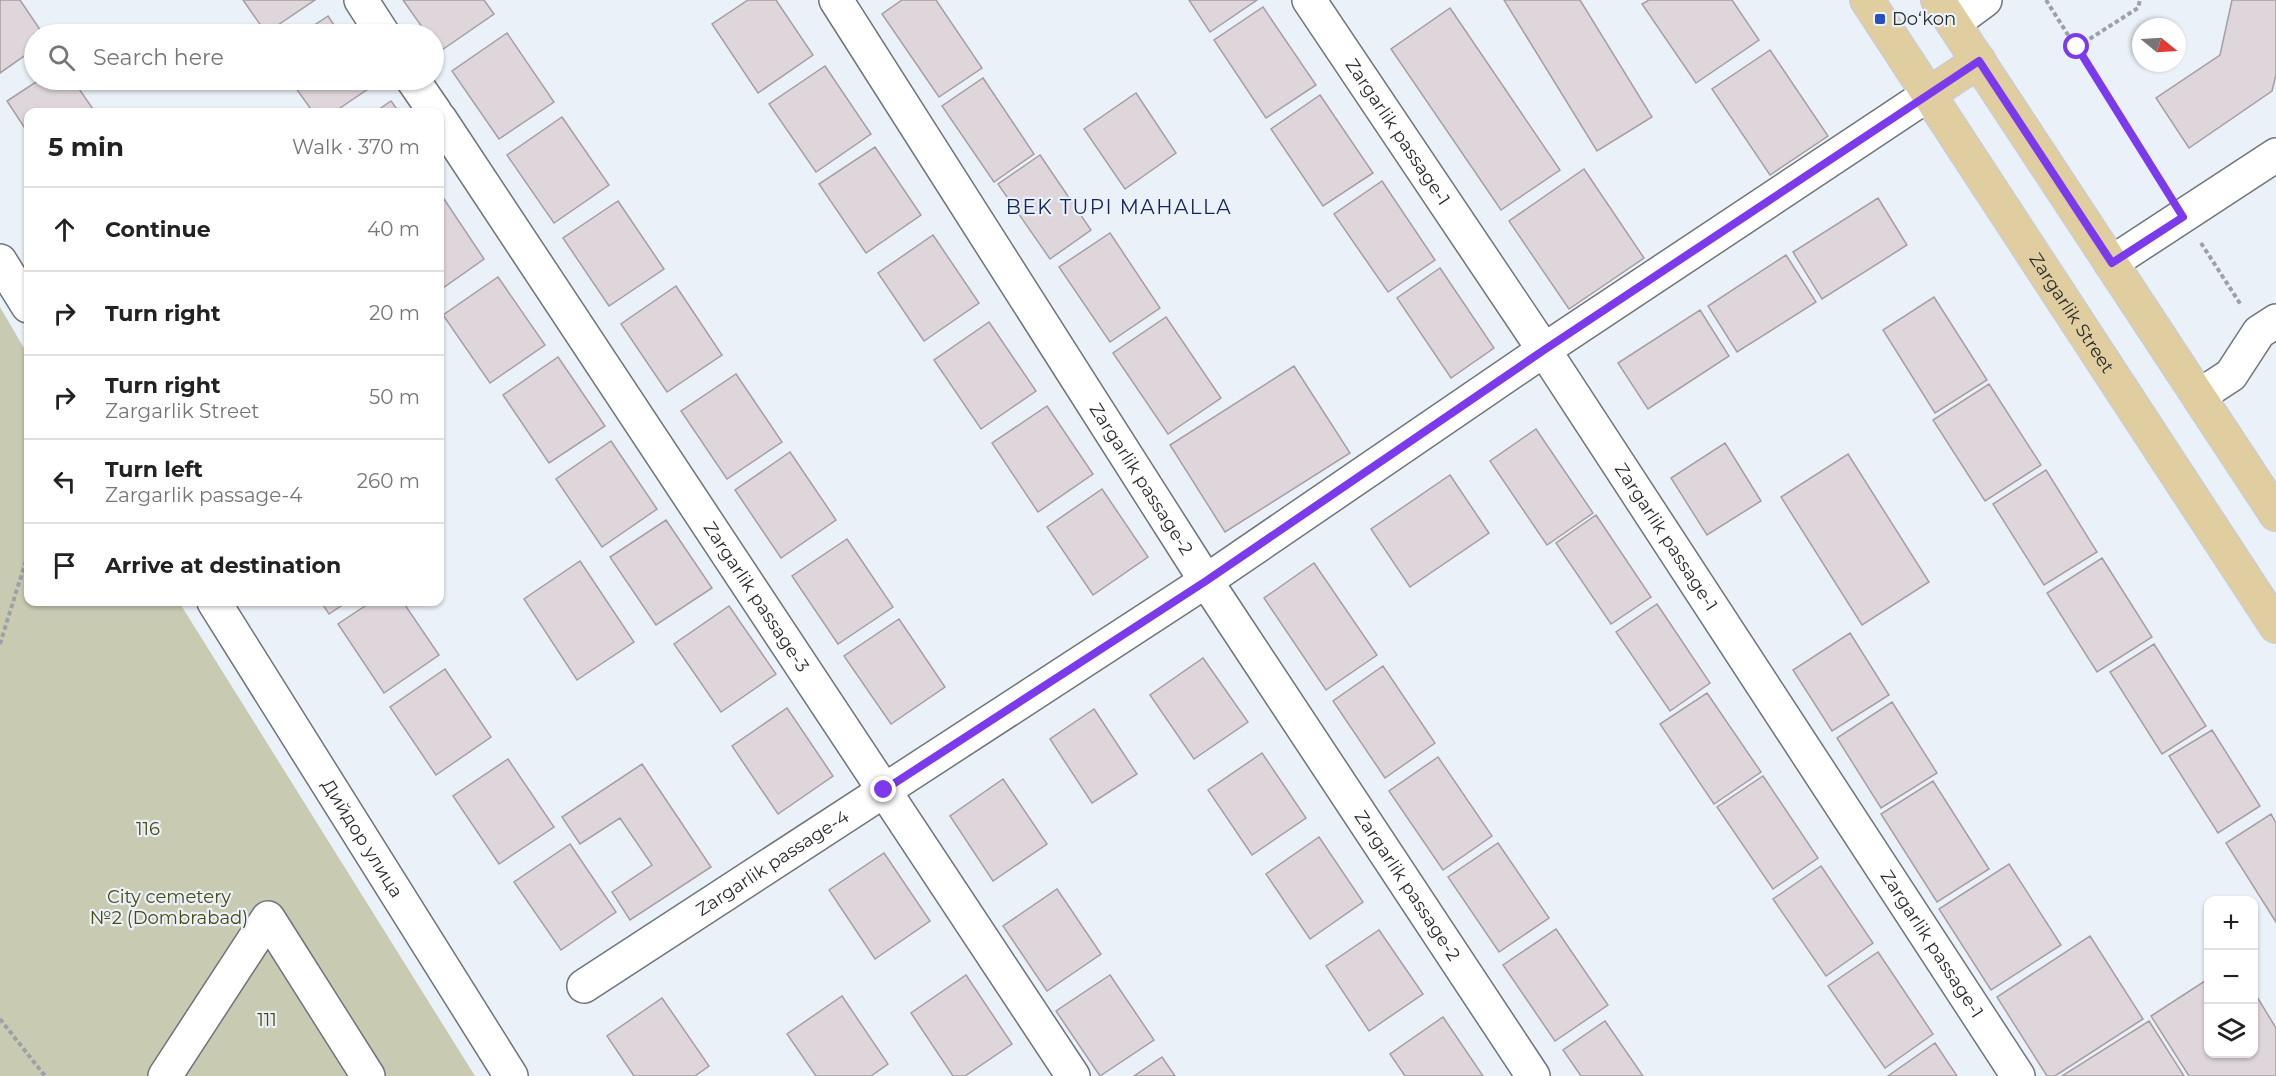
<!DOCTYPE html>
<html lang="en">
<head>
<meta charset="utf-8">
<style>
	body { margin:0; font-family:Montserrat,sans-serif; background:#f2f2f2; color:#222 }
	.controls { position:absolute; right:18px; bottom:18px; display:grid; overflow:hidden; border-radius:12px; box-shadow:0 2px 4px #0004 }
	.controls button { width:54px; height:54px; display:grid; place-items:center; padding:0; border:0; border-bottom:2px solid #e0e0e0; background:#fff; color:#222; font:30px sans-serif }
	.compass { position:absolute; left:2132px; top:18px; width:54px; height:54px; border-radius:50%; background:#fff; box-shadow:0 2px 4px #0004; rotate:108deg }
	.stop { position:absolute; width:18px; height:18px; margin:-14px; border:4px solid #7c3aed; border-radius:50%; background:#fff }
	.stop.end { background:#7c3aed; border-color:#fff; box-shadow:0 2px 6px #0008 }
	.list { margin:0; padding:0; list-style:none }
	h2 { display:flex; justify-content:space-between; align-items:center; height:78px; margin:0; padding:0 24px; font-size:26px }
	h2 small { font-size:20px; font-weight:400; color:#767676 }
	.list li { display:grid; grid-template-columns:39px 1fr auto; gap:18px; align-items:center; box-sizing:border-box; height:84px; padding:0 24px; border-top:2px solid #e0e0e0 }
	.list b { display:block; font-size:22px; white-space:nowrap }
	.list p { margin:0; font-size:20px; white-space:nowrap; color:#767676 }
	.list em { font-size:20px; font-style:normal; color:#767676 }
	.icon { flex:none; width:33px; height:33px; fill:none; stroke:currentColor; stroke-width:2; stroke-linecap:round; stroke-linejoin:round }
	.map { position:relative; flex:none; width:2276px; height:1076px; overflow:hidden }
	.search { position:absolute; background:#fff; box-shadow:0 2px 4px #0004; left:24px; top:24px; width:420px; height:66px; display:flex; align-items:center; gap:15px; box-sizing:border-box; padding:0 21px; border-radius:33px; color:#767676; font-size:22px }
	.panel { position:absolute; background:#fff; box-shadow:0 2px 4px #0004; left:24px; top:108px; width:420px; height:498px; border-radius:12px }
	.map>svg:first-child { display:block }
	.green { fill:#c9cab2 }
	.building { fill:#dfd6dc; stroke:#a59ea3; stroke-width:1.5 }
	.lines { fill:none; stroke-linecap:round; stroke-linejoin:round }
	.minor-casing { stroke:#6e747a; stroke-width:36 }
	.major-casing { stroke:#cccdcd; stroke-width:36 }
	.path { stroke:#9da1a6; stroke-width:4; stroke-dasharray:4.5 3; stroke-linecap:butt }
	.minor { stroke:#fff; stroke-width:33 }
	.major { stroke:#e0cda0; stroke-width:33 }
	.route { stroke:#7c3aed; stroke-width:8 }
	.poi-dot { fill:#2751c0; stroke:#ebf1f8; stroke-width:2 }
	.labels { text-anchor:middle; stroke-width:4.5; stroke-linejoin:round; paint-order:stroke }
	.poi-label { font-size:18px; fill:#2a2d2f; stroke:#ebf1f8; text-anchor:start }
	.street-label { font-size:18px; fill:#2a2d2f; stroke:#ebf1f8 }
	.park-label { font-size:18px; fill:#494a10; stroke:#ebf1f8 }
	.neighbourhood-label { font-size:20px; letter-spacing:1.5px; fill:#10255b; stroke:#ebf1f8 }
</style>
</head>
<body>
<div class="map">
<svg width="2276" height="1076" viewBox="0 0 2276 1076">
	<rect width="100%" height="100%" fill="#ebf1f8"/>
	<!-- green -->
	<path class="green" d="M 0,307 L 28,355 L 28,602 L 179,602 L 475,1076 L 0,1076 Z"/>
	<!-- building -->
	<path class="building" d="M 0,0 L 20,0 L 43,34 L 34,34 L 34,49 L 0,73 Z
		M 243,0 L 315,0 L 266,33 Z
		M 403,0 L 484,0 L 494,14 L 439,52 L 434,44 L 434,34 L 427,34 Z
		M 748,0 L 776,0 L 813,55 L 758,93 L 712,24 Z
		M 902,0 L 936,0 L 982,68 L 939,97 L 882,14 Z
		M 1189,0 L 1257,0 L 1210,32 Z
		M 1504,0 L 1580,0 L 1652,117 L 1597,151 Z
		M 1649,0 L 1732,0 L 1759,40 L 1696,83 L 1642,4 Z
		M 2232,0 L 2276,0 L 2276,75 L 2272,91 L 2189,148 L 2156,98 L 2220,55 Z
		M 1263,7 L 1316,85 L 1266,118 L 1214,40 Z
		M 1450,8 L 1560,170 L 1501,210 L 1391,49 Z
		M 328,16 L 340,34 L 301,34 Z
		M 507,33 L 554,102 L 499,139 L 452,71 Z
		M 1770,50 L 1828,136 L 1770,175 L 1712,89 Z
		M 825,66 L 871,134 L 816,172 L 769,104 Z
		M 983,78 L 1034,154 L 994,182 L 942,106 Z
		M 39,80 L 73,80 L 95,112 L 28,112 L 28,133 L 7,101 Z
		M 290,80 L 371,80 L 374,85 L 334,112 L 313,112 Z
		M 1136,93 L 1176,153 L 1125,189 L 1084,129 Z
		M 1320,95 L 1373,173 L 1323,206 L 1271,129 Z
		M 391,101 L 399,112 L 375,112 Z
		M 562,117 L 609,185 L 554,223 L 507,155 Z
		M 875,147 L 921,215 L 866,253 L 819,184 Z
		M 1040,155 L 1091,230 L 1050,259 L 998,184 Z
		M 1584,169 L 1644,258 L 1569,309 L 1509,221 Z
		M 1382,181 L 1435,260 L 1388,292 L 1334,214 Z
		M 440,193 L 484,259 L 440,290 Z
		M 1878,198 L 1907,245 L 1822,299 L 1793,252 Z
		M 618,201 L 664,269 L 609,306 L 563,238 Z
		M 1110,233 L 1160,308 L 1110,342 L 1059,267 Z
		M 933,235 L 979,303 L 924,341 L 878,273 Z
		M 1786,255 L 1816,302 L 1737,352 L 1708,306 Z
		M 1440,268 L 1494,348 L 1451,378 L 1397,298 Z
		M 498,277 L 545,345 L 490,383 L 443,315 Z
		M 676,286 L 722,355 L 667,392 L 621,324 Z
		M 1934,297 L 1987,380 L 1935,413 L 1883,330 Z
		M 1700,310 L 1729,356 L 1648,409 L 1618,363 Z
		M 1166,317 L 1221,398 L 1168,434 L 1113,353 Z
		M 989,322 L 1036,391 L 981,429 L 934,360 Z
		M 558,357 L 605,426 L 549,463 L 503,395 Z
		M 1294,366 L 1350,453 L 1225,532 L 1170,445 Z
		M 736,374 L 782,442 L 727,479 L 681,411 Z
		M 1989,384 L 2041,465 L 1985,501 L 1933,420 Z
		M 1047,406 L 1093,474 L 1038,512 L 992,443 Z
		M 1536,429 L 1593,513 L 1547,545 L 1490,461 Z
		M 611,441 L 657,509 L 602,547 L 556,479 Z
		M 1725,443 L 1761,501 L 1707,535 L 1671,478 Z
		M 790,452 L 836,520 L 781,558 L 735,490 Z
		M 1848,454 L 1929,582 L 1862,625 L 1781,497 Z
		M 2046,470 L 2097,552 L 2044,585 L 1993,504 Z
		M 1450,475 L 1489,533 L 1410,587 L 1371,529 Z
		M 1102,489 L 1148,557 L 1093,595 L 1047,527 Z
		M 1596,515 L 1651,597 L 1611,624 L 1556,543 Z
		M 666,520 L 712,588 L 656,625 L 610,557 Z
		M 847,539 L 893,607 L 838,644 L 792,576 Z
		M 2102,558 L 2152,637 L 2097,672 L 2047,593 Z
		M 580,561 L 634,642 L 577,680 L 524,599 Z
		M 1314,563 L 1377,655 L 1326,690 L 1264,598 Z
		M 321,602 L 347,602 L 329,614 Z
		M 371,602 L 403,602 L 439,655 L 384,693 L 338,624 Z
		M 1657,604 L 1710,683 L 1670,711 L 1616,632 Z
		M 729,606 L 776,674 L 721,712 L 674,644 Z
		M 899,619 L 945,687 L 891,724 L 844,656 Z
		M 1850,633 L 1889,695 L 1832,731 L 1793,670 Z
		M 2154,644 L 2206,726 L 2162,754 L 2110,672 Z
		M 1203,658 L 1248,722 L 1194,759 L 1150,695 Z
		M 1383,666 L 1435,743 L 1385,778 L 1333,701 Z
		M 445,669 L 491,737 L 436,775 L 390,707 Z
		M 1707,693 L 1761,772 L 1714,804 L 1660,724 Z
		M 1892,702 L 1937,773 L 1881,808 L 1837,738 Z
		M 787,708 L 833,776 L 778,814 L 732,746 Z
		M 1094,709 L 1137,774 L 1092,803 L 1050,739 Z
		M 2212,730 L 2260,806 L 2218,833 L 2169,756 Z
		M 1262,753 L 1306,818 L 1252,855 L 1208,790 Z
		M 1438,757 L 1492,836 L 1443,870 L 1389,791 Z
		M 508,759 L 554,827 L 499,864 L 453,796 Z
		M 642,764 L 711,867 L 630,920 L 612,892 L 652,865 L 620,818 L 580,844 L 562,817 Z
		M 1763,776 L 1818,858 L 1773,889 L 1717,807 Z
		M 1003,779 L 1047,844 L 993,881 L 950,816 Z
		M 1933,781 L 1989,869 L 1937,902 L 1881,814 Z
		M 2271,814 L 2276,823 L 2276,922 L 2226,843 Z
		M 1319,837 L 1363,902 L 1310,939 L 1266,874 Z
		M 1498,843 L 1549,918 L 1499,952 L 1448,877 Z
		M 570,844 L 616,912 L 561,950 L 514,882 Z
		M 884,853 L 930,921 L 875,959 L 829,890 Z
		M 2009,864 L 2061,945 L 1991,990 L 1939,909 Z
		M 1821,866 L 1873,943 L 1826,976 L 1773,899 Z
		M 1057,889 L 1101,954 L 1047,991 L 1003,926 Z
		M 1556,929 L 1608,1005 L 1555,1041 L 1503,965 Z
		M 1379,930 L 1423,994 L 1369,1031 L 1326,966 Z
		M 2090,936 L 2143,1019 L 2055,1076 L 2047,1076 L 1997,997 Z
		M 1878,952 L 1933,1034 L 1885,1068 L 1828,986 Z
		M 966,975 L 1012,1044 L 965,1076 L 953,1076 L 911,1013 Z
		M 1110,975 L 1154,1040 L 1100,1076 L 1056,1011 Z
		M 2208,979 L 2208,1054 L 2254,1054 L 2254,992 L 2276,1028 L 2276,1076 L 2189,1076 L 2151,1016 Z
		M 842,996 L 888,1064 L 871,1076 L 816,1076 L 787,1034 Z
		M 662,998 L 709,1066 L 695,1076 L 634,1076 L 607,1036 Z
		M 1443,1017 L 1483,1076 L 1405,1076 L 1390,1054 Z
		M 1605,1021 L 1643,1076 L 1581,1076 L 1563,1050 Z
		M 2149,1021 L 2184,1076 L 2062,1076 Z
		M 1935,1043 L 1957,1076 L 1888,1076 Z
		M 1162,1057 L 1175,1076 L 1134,1076 Z"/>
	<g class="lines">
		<defs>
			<g id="minor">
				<path d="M 361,0 L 383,34"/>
				<path id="s1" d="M 836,0 L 1206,581 L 1533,1076"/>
				<path id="s2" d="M 1309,0 L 1544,350 L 2018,1076"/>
				<path d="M 1954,23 L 1985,0"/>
				<path d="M 413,80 L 435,112"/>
				<path id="s3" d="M 440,119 L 1073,1076"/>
				<path d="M 0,261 L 28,306"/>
				<path d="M 2111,263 L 2276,155"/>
				<path d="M 2199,396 L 2231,375 L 2259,332 L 2276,321"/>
				<path id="s4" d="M 214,602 L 511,1076"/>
				<path id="s5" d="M 584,986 L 1206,581 L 1544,350 L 1929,94"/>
				<path d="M 165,1076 L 268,918 L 368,1076"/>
			</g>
			<g id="major">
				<path id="s6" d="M 1867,0 L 2276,626"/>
				<path d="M 1938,0 L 2276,514"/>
				<path d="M 1929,94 L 1979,61"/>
			</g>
		</defs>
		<!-- minor casing -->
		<use href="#minor" class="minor-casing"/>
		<!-- major casing -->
		<use href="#major" class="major-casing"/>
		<!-- path -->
		<path class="path" d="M 2046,0 L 2164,187
			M 2077,47 L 2138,8 L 2140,0
			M 2201,243 L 2241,305
			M 0,644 L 28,554
			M 0,1019 L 45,1076"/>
		<!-- minor -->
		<use href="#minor" class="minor"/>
		<!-- major -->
		<use href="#major" class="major"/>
	</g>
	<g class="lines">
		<!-- route -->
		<path class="route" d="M 884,790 L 1206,581 L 1544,350 L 1979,61 L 2112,263 L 2183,217 L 2077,47"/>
	</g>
	<!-- markers -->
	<rect class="poi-dot" x="1874" y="13" width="12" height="12" rx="3"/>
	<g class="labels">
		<!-- poi labels -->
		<g class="poi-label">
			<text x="1892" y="25">Doʻkon</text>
		</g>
		<!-- street labels -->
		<g class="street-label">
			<text dy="6" stroke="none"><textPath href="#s2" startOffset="159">Zargarlik passage-1</textPath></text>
			<text dy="6" stroke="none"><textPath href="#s6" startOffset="374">Zargarlik Street</textPath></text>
			<text dy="6" stroke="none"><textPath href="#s1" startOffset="568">Zargarlik passage-2</textPath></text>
			<text dy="6" stroke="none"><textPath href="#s2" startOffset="645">Zargarlik passage-1</textPath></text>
			<text dy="6" stroke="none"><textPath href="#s3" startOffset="573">Zargarlik passage-3</textPath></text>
			<text dy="6" stroke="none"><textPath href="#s4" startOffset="279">Дийдор улица</textPath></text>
			<text dy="6" stroke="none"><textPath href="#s5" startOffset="225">Zargarlik passage-4</textPath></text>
			<text dy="6" stroke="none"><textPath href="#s1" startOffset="1054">Zargarlik passage-2</textPath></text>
			<text dy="6" stroke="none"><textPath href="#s2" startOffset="1131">Zargarlik passage-1</textPath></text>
		</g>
		<!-- park labels -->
		<g class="park-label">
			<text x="148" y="835">116</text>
			<text x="169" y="903">City cemetery<tspan x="169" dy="21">№2 (Dombrabad)</tspan></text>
			<text x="267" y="1026">111</text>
		</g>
		<!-- neighbourhood labels -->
		<g class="neighbourhood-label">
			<text x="1119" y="214">BEK TUPI MAHALLA</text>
		</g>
	</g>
</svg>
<div class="controls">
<button>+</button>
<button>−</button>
<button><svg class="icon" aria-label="layers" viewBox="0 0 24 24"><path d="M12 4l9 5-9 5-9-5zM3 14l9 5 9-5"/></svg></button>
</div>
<svg class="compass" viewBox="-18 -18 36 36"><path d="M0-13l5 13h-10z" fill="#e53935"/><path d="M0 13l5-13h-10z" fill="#767676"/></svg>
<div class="stop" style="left:2077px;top:47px"></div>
<div class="stop end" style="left:884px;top:790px"></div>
<div class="search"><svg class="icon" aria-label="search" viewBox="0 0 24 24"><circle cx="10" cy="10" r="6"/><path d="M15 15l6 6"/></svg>Search here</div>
<section class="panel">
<h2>5 min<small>Walk · 370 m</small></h2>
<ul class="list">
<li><svg class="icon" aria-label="ahead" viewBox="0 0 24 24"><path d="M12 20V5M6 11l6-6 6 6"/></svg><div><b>Continue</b></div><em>40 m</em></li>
<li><svg class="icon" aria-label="right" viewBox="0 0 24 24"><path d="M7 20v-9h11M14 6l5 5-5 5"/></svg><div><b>Turn right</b></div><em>20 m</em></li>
<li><svg class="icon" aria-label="right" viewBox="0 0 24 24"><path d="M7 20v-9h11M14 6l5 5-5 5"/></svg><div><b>Turn right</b><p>Zargarlik Street</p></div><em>50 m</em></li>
<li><svg class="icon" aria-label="left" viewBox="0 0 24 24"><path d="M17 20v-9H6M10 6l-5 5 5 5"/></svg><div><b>Turn left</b><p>Zargarlik passage-4</p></div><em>260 m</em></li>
<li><svg class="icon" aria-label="arrive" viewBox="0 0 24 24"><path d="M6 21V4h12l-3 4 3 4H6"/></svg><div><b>Arrive at destination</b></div></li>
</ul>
</section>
</div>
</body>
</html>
